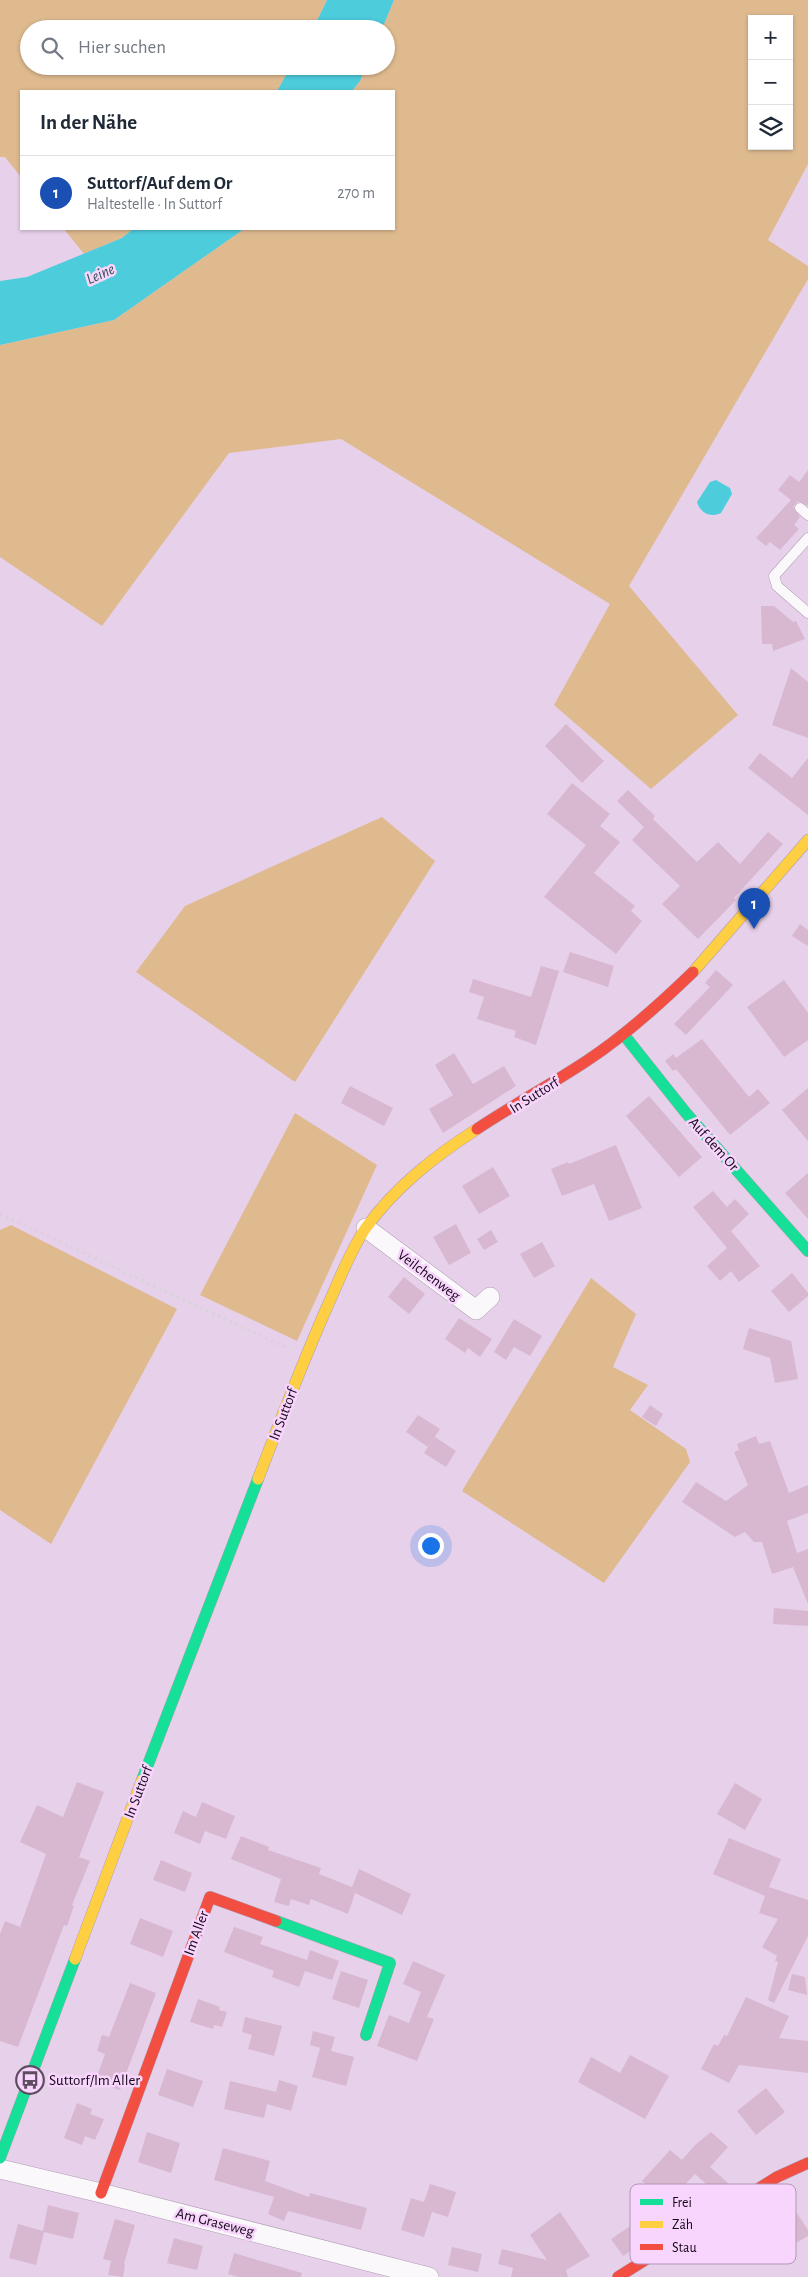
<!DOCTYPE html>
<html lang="de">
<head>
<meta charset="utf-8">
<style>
	body { margin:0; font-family:"Alegreya Sans",sans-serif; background:#f6f6f7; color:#1f2937 }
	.controls { position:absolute; right:15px; top:15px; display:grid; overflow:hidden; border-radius:0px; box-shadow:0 1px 4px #0004 }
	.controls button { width:45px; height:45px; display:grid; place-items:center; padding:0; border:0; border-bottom:1px solid #e0e1e3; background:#fff; color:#1f2937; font:25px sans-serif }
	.you { position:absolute; left:430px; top:1545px; width:18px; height:18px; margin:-12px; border:4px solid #fff; border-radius:50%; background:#1a73e8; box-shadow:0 0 0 8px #1a73e833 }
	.badge { display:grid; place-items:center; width:32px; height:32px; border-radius:50%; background:#5e4d61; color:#fff; font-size:16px; font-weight:700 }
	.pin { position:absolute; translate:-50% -41px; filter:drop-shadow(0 1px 2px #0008) }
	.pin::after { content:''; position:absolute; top:26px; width:18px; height:15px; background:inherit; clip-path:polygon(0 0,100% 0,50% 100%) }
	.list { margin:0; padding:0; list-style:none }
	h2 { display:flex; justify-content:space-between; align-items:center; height:65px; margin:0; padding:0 20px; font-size:21px }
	h2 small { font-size:16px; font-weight:400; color:#747a83 }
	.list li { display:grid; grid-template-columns:32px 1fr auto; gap:15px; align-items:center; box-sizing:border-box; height:75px; padding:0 20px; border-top:1px solid #e0e1e3 }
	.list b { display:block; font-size:19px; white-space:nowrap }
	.list p { margin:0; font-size:16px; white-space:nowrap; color:#747a83 }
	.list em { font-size:16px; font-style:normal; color:#747a83 }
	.icon { flex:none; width:28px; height:28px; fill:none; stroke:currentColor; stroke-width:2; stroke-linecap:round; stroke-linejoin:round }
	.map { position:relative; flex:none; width:808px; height:2277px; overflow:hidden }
	.search { position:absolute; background:#fff; box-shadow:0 1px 4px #0004; left:20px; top:20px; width:375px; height:55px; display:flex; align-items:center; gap:12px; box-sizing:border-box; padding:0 18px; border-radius:28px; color:#747a83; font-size:19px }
	.panel { position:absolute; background:#fff; box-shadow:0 1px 4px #0004; left:20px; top:90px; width:375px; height:140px; border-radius:0px }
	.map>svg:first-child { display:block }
	.green { fill:#dfba8f; fill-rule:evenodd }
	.water { fill:#4dccdc }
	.building { fill:#d8b8d1 }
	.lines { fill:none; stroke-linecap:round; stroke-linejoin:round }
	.lane-casing { stroke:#af9eb2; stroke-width:11 }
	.street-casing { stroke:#af9eb2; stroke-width:20 }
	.fast-casing { stroke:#af9eb2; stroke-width:12 }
	.slow-casing { stroke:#af9eb2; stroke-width:12 }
	.jam-casing { stroke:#af9eb2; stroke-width:12 }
	.path { stroke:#d9d2da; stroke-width:3; stroke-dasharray:2.5 4; stroke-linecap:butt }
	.lane { stroke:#fbf8fc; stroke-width:10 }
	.street { stroke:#fbf8fc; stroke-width:19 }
	.fast { stroke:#16e098; stroke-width:11 }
	.slow { stroke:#ffcf43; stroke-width:11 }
	.jam { stroke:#f24e42; stroke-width:11 }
	.labels { text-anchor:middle; stroke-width:5; stroke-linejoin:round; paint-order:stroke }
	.street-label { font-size:15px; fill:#150717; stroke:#f7d5fc }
	.poi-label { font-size:15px; fill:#150717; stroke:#f7d5fc; text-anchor:start }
	.water-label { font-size:16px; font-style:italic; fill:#345557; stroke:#f7d5fc }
	.key { fill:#f7d5fc; stroke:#b397b7; stroke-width:1 }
	.key-label { font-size:14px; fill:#150717 }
</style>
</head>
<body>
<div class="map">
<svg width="808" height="2277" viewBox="0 0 808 2277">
	<rect width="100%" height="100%" fill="#e7d0ea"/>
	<!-- green -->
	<path class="green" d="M 0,0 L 327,0 L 313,29 L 29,29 L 29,66 L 291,66 L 277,91 L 21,91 L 21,177 L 5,157 L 0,157 Z
		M 394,0 L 808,0 L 808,164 L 768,240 L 808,266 L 808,279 L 629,586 L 738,715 L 651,789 L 554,705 L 610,604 L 341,439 L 229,453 L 102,626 L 0,557 L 0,345 L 114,320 L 244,229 L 394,229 L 394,91 L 352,91 L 360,81 L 366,66 L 386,66 L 386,29 L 382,29 ZM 752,19 L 789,19 L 789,146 L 752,146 Z
		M 64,229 L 133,229 L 122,238 L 84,254 Z
		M 382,817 L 435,861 L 295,1082 L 136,972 L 185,906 Z
		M 295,1113 L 377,1165 L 297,1341 L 200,1295 Z
		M 11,1225 L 177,1309 L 51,1544 L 0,1510 L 0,1230 Z
		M 591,1278 L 636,1314 L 613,1367 L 648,1385 L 630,1410 L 686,1449 L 690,1462 L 604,1583 L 462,1491 Z"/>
	<!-- water -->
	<path class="water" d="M 327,0 L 394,0 L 382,29 L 313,29 Z
		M 291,66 L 366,66 L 360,81 L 352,91 L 277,91 Z
		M 133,229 L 244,229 L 114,320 L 0,345 L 0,281 L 27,277 L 122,238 Z
		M 716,480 L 730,488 L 732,494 L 721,513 C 711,518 700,513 697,502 L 710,482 Z"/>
	<!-- building -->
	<path class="building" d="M 808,470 L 808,506 L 798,501 L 793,507 L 800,517 L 794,525 L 799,529 L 780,550 L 770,542 L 766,546 L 756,538 L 791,500 L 778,490 L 790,475 L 799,482 Z
		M 761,606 L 774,606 L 793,622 L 796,621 L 805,639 L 773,651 L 772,644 L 762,644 Z
		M 791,668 L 808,682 L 808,738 L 772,725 Z
		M 566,724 L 604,761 L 582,783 L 545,746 Z
		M 760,753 L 792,778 L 808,758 L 808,815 L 748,768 Z
		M 572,783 L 610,814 L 600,826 L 620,842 L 594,873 L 635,906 L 631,911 L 642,921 L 616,954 L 544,897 L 586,845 L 547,814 Z
		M 628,790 L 655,816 L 653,819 L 697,862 L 718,842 L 740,864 L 768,832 L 783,844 L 734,898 L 736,900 L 698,939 L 662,904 L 680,886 L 632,840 L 644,827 L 617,801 Z
		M 800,924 L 808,930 L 808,946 L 792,936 Z
		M 570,952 L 614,966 L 608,987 L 563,972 Z
		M 541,966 L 559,971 L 536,1045 L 514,1037 L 516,1031 L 477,1019 L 484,997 L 469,992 L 473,979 L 531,997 Z
		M 716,970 L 733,985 L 686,1035 L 674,1024 L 710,987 L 705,983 Z
		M 784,980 L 808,1013 L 808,1040 L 784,1057 L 747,1007 Z
		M 702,1039 L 749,1097 L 758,1089 L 770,1103 L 730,1135 L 676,1069 L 673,1071 L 665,1061 L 673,1054 L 676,1058 Z
		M 454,1053 L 473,1084 L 504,1066 L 516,1086 L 443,1133 L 429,1109 L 453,1095 L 435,1065 Z
		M 350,1086 L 393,1108 L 384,1126 L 341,1103 Z
		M 808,1088 L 808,1141 L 782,1110 Z
		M 649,1096 L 702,1157 L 679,1177 L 626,1116 Z
		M 616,1145 L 642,1208 L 609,1221 L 594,1184 L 562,1196 L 551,1169 L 568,1162 L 569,1164 Z
		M 493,1167 L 510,1196 L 479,1214 L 462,1186 Z
		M 808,1173 L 808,1219 L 785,1193 Z
		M 713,1191 L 727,1207 L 735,1199 L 749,1214 L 731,1231 L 760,1266 L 739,1282 L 731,1271 L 720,1281 L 707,1266 L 727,1248 L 693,1207 Z
		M 456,1224 L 471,1253 L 449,1265 L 433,1237 Z
		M 491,1230 L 498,1242 L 484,1250 L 477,1239 Z
		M 542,1242 L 555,1266 L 534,1278 L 520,1254 Z
		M 792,1273 L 808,1293 L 808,1296 L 789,1312 L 771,1291 Z
		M 404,1277 L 425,1294 L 409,1314 L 388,1297 Z
		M 459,1318 L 492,1339 L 480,1357 L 468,1348 L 465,1353 L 445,1339 Z
		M 514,1319 L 542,1336 L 530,1356 L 514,1347 L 506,1360 L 494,1352 Z
		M 749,1328 L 791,1341 L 798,1379 L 775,1383 L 770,1358 L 743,1349 Z
		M 650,1405 L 663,1414 L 656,1426 L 642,1417 Z
		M 418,1415 L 440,1429 L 428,1447 L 406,1432 Z
		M 756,1436 L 759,1444 L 770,1441 L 789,1493 L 808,1485 L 808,1513 L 787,1521 L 797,1553 L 808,1549 L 808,1604 L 793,1567 L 772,1574 L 762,1542 L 754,1542 L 745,1532 L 735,1537 L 682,1502 L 696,1482 L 726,1501 L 748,1485 L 734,1452 L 739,1450 L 737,1444 Z
		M 435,1437 L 456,1451 L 446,1467 L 424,1453 Z
		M 774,1608 L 808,1611 L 808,1626 L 773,1624 Z
		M 77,1782 L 104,1792 L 79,1857 L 90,1861 L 72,1905 L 74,1906 L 67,1926 L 64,1925 L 18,2047 L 0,2041 L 0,1934 L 5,1921 L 20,1927 L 46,1854 L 20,1842 L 37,1805 L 63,1817 Z
		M 735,1783 L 762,1799 L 745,1830 L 717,1814 Z
		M 202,1802 L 235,1816 L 226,1839 L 205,1831 L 200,1844 L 174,1833 L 183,1811 L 196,1817 Z
		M 241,1836 L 269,1847 L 268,1850 L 321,1868 L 319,1874 L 352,1887 L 359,1869 L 411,1894 L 402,1915 L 355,1893 L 348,1914 L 311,1899 L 309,1905 L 291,1899 L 289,1906 L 274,1902 L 281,1879 L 231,1859 Z
		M 729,1838 L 781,1859 L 769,1887 L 808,1900 L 808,1936 L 774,2003 L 768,2000 L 778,1962 L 775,1961 L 777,1956 L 762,1947 L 778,1919 L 759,1913 L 765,1896 L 713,1874 Z
		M 161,1860 L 192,1873 L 185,1892 L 153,1880 Z
		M 140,1918 L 173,1931 L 163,1957 L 130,1944 Z
		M 234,1927 L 263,1937 L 260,1944 L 307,1960 L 310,1950 L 339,1961 L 332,1980 L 305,1971 L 299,1987 L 272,1977 L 274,1971 L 224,1952 Z
		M 413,1961 L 445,1975 L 427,2017 L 434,2019 L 417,2061 L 377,2046 L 389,2015 L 409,2023 L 421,1992 L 403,1984 Z
		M 341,1971 L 368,1980 L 359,2008 L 332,1999 Z
		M 792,1974 L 805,1977 L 807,1995 L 788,1990 Z
		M 130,1983 L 156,1993 L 120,2090 L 95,2082 L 105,2054 L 97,2051 L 102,2035 L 109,2037 Z
		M 746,1997 L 789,2016 L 779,2038 L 808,2041 L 808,2073 L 739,2065 L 729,2083 L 701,2069 L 714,2044 L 718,2046 L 724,2035 L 727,2036 Z
		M 198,1999 L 220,2007 L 219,2010 L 227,2012 L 222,2027 L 214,2025 L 213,2029 L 190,2022 Z
		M 245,2017 L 282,2026 L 274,2056 L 248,2049 L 252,2035 L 242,2032 Z
		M 313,2031 L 335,2037 L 331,2051 L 310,2045 Z
		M 320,2048 L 354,2057 L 346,2086 L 312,2077 Z
		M 630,2055 L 669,2076 L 645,2119 L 578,2082 L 591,2057 L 620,2073 Z
		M 167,2069 L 203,2081 L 193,2107 L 158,2095 Z
		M 279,2080 L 298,2086 L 291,2111 L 267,2104 L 264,2118 L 224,2109 L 230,2081 L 276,2092 Z
		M 766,2088 L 785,2112 L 756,2135 L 737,2111 Z
		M 77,2103 L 92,2109 L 90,2114 L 104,2119 L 95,2140 L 85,2136 L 82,2145 L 64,2138 Z
		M 147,2132 L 180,2143 L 171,2173 L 138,2162 Z
		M 711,2132 L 728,2147 L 710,2167 L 728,2183 L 718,2194 L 695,2174 L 667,2204 L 642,2181 L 670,2150 L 682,2160 L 696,2144 Z
		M 223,2148 L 270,2161 L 265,2181 L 309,2197 L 310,2193 L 367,2208 L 361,2230 L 288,2211 L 284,2221 L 268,2214 L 274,2197 L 214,2180 Z
		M 430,2184 L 456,2192 L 448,2217 L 432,2212 L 424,2237 L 401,2230 L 411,2198 L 424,2202 Z
		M 783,2192 L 808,2230 L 808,2236 L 796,2243 L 784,2222 L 760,2238 L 745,2216 Z
		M 48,2205 L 79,2213 L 73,2239 L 44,2232 L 36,2265 L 9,2258 L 18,2224 L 43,2231 Z
		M 660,2206 L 670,2221 L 662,2226 L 664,2229 L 623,2256 L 611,2239 Z
		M 560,2212 L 590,2256 L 566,2270 L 568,2277 L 511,2277 L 513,2268 L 498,2264 L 502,2249 L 547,2260 L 530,2235 Z
		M 115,2219 L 135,2225 L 124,2264 L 125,2265 L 123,2277 L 108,2275 L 111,2261 L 103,2259 Z
		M 174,2238 L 203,2246 L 197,2270 L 167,2263 Z
		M 452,2247 L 482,2254 L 478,2272 L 448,2265 Z
		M 234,2253 L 302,2273 L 301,2277 L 238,2277 L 228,2274 Z"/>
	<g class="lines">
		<defs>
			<path id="lane" d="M 800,508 L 808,515
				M 808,538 L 774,576 L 777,586 L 808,613"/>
			<path id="street" d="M 366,1228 L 476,1310 L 490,1297
				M 0,2169 L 101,2193 L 429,2277"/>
			<path id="fast" d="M 624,1035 L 686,1113 L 808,1251
				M 142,1780 L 258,1479
				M 276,1921 L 390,1963 L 366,2035
				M 0,2158 L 75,1959"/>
			<path id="slow" d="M 693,972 L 808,840
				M 258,1479 C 280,1421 302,1364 327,1307 C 339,1281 349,1253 365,1229 C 395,1187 435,1156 477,1129
				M 75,1959 L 142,1780"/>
			<path id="jam" d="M 477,1129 C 513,1105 552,1084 588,1060 C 626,1035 660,1004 693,972
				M 101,2193 L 210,1897 L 276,1921
				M 618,2277 L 777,2177 L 808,2163"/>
		</defs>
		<!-- lane casing -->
		<use href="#lane" class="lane-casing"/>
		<!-- street casing -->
		<use href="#street" class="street-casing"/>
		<!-- fast casing -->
		<use href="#fast" class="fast-casing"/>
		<!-- slow casing -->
		<use href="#slow" class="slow-casing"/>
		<!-- jam casing -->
		<use href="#jam" class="jam-casing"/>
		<!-- path -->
		<path class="path" d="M 0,1214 L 287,1348"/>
		<!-- lane -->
		<use href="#lane" class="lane"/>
		<!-- street -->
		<use href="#street" class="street"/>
		<!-- fast -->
		<use href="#fast" class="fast"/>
		<!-- slow -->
		<use href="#slow" class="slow"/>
		<!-- jam -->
		<use href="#jam" class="jam"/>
	</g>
	<!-- icons -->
	<defs>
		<symbol id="bus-ring" viewBox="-11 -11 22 22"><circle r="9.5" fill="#f7d5fc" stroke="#5e4d61" stroke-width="1.5"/><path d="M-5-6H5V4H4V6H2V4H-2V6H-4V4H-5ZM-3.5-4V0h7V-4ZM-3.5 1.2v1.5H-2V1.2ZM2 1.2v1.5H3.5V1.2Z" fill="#5e4d61"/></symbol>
	</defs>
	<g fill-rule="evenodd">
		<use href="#bus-ring" x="14" y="2064" width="32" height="32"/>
	</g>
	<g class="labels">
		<!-- street labels -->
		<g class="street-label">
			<text transform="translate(534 1095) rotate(-32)" y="5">In Suttorf</text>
			<text transform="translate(714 1144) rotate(48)" y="5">Auf dem Or</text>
			<text transform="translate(429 1275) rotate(37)" y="5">Veilchenweg</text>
			<text transform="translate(283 1414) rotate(-69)" y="5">In Suttorf</text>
			<text transform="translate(138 1792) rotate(-69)" y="5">In Suttorf</text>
			<text transform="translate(196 1933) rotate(-70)" y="5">Im Aller</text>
			<text transform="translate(215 2222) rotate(14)" y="5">Am Graseweg</text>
		</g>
		<!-- poi labels -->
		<g class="poi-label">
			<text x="49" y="2085">Suttorf/Im Aller</text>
		</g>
		<!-- water labels -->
		<g class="water-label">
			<text transform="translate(100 273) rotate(-24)" y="6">Leine</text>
		</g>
	</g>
	<!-- legend -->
	<rect x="630" y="2184" width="166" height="80" rx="8" class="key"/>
	<rect x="640" y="2199" width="23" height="6" fill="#16e098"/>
	<rect x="640" y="2221" width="23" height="7" fill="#ffcf43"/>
	<rect x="640" y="2244" width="23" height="6" fill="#f24e42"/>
	<g class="key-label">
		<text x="672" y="2207">Frei</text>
		<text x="672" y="2229">Zäh</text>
		<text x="672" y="2252">Stau</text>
	</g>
</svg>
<div class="controls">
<button>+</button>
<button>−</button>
<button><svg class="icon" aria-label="layers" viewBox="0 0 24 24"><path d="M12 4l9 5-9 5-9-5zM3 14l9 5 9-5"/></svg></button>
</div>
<div class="you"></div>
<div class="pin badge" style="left:754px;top:929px;background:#1a4fb4">1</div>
<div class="search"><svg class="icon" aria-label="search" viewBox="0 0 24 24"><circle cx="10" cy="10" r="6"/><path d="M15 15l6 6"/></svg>Hier suchen</div>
<section class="panel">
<h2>In der Nähe<small></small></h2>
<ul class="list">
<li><span class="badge" style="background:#1a4fb4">1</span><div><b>Suttorf/Auf dem Or</b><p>Haltestelle · In Suttorf</p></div><em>270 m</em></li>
</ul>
</section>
</div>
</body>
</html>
